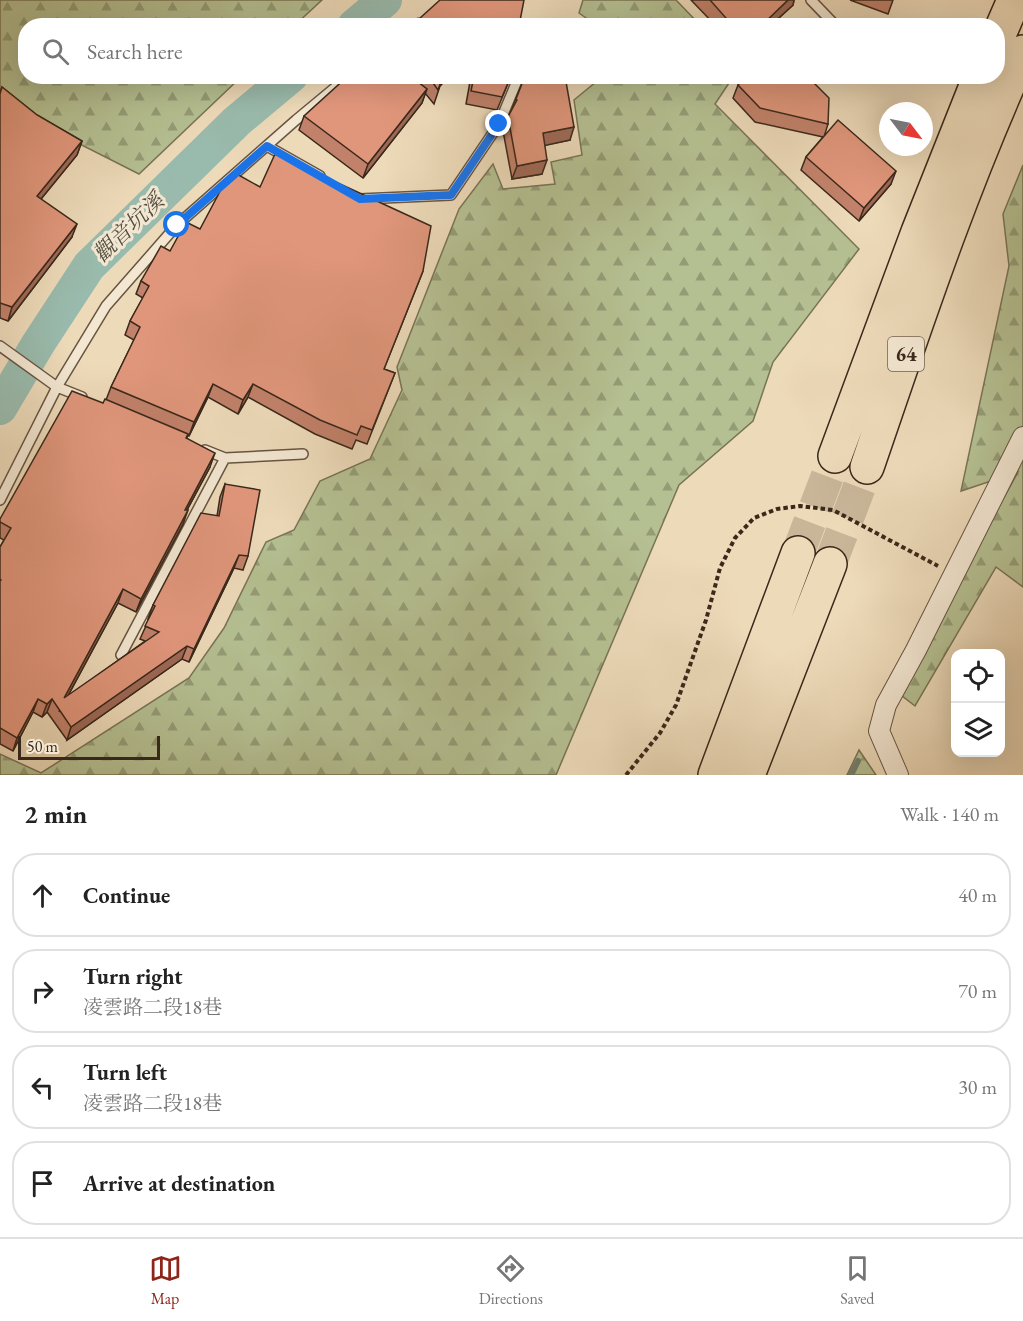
<!DOCTYPE html>
<html lang="en">
<head>
<meta charset="utf-8">
<style>
	body { margin:0; font-family:"EB Garamond","Noto Serif TC",serif; background:#f6f6f6; color:#222 }
	.controls { position:absolute; right:18px; bottom:18px; display:grid; overflow:hidden; border-radius:12px; box-shadow:0 6px 24px #0002 }
	.controls button { width:54px; height:54px; display:grid; place-items:center; padding:0; border:0; border-bottom:2px solid #e0e0e0; background:#fff; color:#222; font:30px sans-serif }
	.compass { position:absolute; left:879px; top:102px; width:54px; height:54px; border-radius:50%; background:#fff; box-shadow:0 6px 24px #0002; rotate:122deg }
	.scale { position:absolute; left:18px; bottom:15px; width:142px; box-sizing:border-box; padding-left:6px; border:3px solid #3a281b; border-top:0; font-size:16px; line-height:21px; white-space:nowrap; color:#3a281b; -webkit-text-stroke:4px #f3e7d2; paint-order:stroke }
	.stop { position:absolute; width:18px; height:18px; margin:-14px; border:4px solid #1a73e8; border-radius:50%; background:#fff }
	.stop.end { background:#1a73e8; border-color:#fff; box-shadow:0 2px 6px #0008 }
	.list { margin:0; padding:0; list-style:none }
	h2 { display:flex; justify-content:space-between; align-items:center; height:78px; margin:0; padding:0 24px; font-size:26px }
	h2 small { font-size:20px; font-weight:400; color:#767676 }
	.list li { display:grid; grid-template-columns:39px 1fr auto; gap:18px; align-items:center; box-sizing:border-box; height:84px; margin:0 12px 12px; padding:0 12px; border:2px solid #e0e0e0; border-radius:24px }
	.list b { display:block; font-size:22px; white-space:nowrap }
	.list p { margin:0; font-size:20px; white-space:nowrap; color:#767676 }
	.list em { font-size:20px; font-style:normal; color:#767676 }
	.icon { flex:none; width:33px; height:33px; fill:none; stroke:currentColor; stroke-width:2; stroke-linecap:round; stroke-linejoin:round }
	.map { position:relative; flex:none; width:1023px; height:775px; overflow:hidden }
	.search { position:absolute; background:#fff; box-shadow:0 6px 24px #0002; left:18px; right:18px; top:18px; height:66px; display:flex; align-items:center; gap:15px; box-sizing:border-box; padding:0 21px; border-radius:24px; color:#767676; font-size:22px }
	.sheet { height:462px; background:#fff }
	nav { display:flex; justify-content:space-around; align-items:center; box-sizing:border-box; height:84px; border-top:2px solid #e0e0e0; background:#fff; font-size:16px; color:#767676 }
	nav a { display:grid; justify-items:center; gap:3px }
	nav .on { color:#8f2418 }
	.map>svg:first-child { display:block }
	.forest { fill:url(#forest-firs); stroke:#787456; stroke-width:1.5 }
	.lines { fill:none; stroke-linecap:round; stroke-linejoin:round }
	.stream { stroke:#738073; stroke-width:6 }
	.river { stroke:#99bbad; stroke-width:34 }
	.highway-tunnel { stroke:#c9b699; stroke-width:33; stroke-dasharray:33 16; stroke-linecap:butt }
	.lane-casing { stroke:#675442; stroke-width:12 }
	.street-casing { stroke:#675442; stroke-width:22 }
	.highway-casing { stroke:#3a281b; stroke-width:36 }
	.path { stroke:#3a281b; stroke-width:4; stroke-dasharray:4.5 3; stroke-linecap:butt }
	.lane { stroke:#f3e7d2; stroke-width:9 }
	.street { stroke:#f3e7d2; stroke-width:20 }
	.highway { stroke:#eddab9; stroke-width:33 }
	.wall { fill:#c1816a; stroke:#3a281b; stroke-width:1.5 }
	.shaded-wall { fill:#9d6956; stroke:#3a281b; stroke-width:1.5 }
	.building { fill:#e0967b; stroke:#3a281b; stroke-width:1.5 }
	.route { stroke:#1a73e8; stroke-width:8 }
	.labels { text-anchor:middle; stroke-width:6; stroke-linejoin:round; paint-order:stroke }
	.shield { fill:#f3e7d2; stroke:#726152; stroke-width:1.5 }
	.shield-label { font-size:20px; font-weight:bold; fill:#3a281b }
	.water-label { font-size:22px; font-style:italic; fill:#524d40; stroke:#f3e7d2 }
</style>
</head>
<body>
<div class="map">
<svg width="1023" height="775" viewBox="0 0 1023 775">
	<defs>
		<pattern id="forest-firs" width="22" height="20" patternUnits="userSpaceOnUse" patternTransform="scale(1.5)"><rect width="22" height="20" fill="#b5c092"/><path d="M5 1l3.5 6h-7zM16 11l3.5 6h-7z" fill="#949c76"/></pattern>
	</defs>
	<rect width="100%" height="100%" fill="#eddab9"/>
	<filter id="stains"><feTurbulence type="fractalNoise" baseFrequency=".00333" numOctaves="4"/><feColorMatrix values="0 0 0 0 .2 0 0 0 0 .09 0 0 0 0 .02 0 0 0 .5 -.17"/></filter>
	<radialGradient id="worn" r=".72"><stop offset=".6" stop-color="#630" stop-opacity="0"/><stop offset="1" stop-color="#630" stop-opacity=".3"/></radialGradient>
	<!-- forest -->
	<path class="forest" d="M 0,0 L 322,0 L 295,25 L 26,26 L 26,76 L 241,77 L 139,174 L 40,124 L 0,88 Z
		M 583,0 L 676,0 L 700,25 L 596,25 L 579,13 Z
		M 602,77 L 733,77 L 715,104 L 859,249 L 773,362 L 753,421 L 679,485 L 556,775 L 0,775 L 0,754 L 41,773 L 189,678 L 224,628 L 266,542 L 294,530 L 320,481 L 370,459 L 402,390 L 397,367 L 459,209 L 493,164 L 503,189 L 555,184 L 551,162 L 582,155 L 574,100 Z
		M 1023,165 L 1023,587 L 996,567 L 915,706 L 897,692 L 1018,472 L 961,491 L 1009,266 L 1003,214 Z
		M 859,750 L 876,775 L 847,775 Z"/>
	<g class="lines">
		<!-- stream -->
		<path class="stream" d="M 851,775 L 858,761"/>
		<!-- river -->
		<path class="river" d="M 354,26 L 385,0
			M 0,408 L 38,344 L 89,266 L 237,121 L 291,76"/>
		<!-- highway-tunnel -->
		<path class="highway-tunnel" d="M 798,553 L 835,456
			M 830,564 L 867,467"/>
		<defs>
			<path id="lane" d="M 811,0 L 836,26
				M 267,146 L 320,176
				M 360,199 L 451,195 L 499,124 L 519,76
				M 0,346 L 57,387 L 82,397
				M 205,450 L 225,458 L 303,454
				M 0,500 L 57,387 L 106,306 L 177,225 L 296,120 L 349,76
				M 121,655 L 225,458"/>
			<path id="street" d="M 898,775 L 879,731 L 886,705 L 916,650 L 1023,437"/>
			<path id="highway" d="M 998,37 L 1014,0
				M 835,456 L 918,232 L 980,76
				M 867,467 C 915,327 961,187 1023,52
				M 715,775 L 798,553
				M 748,775 L 830,564"/>
		</defs>
		<!-- lane casing -->
		<use href="#lane" class="lane-casing"/>
		<!-- street casing -->
		<use href="#street" class="street-casing"/>
		<!-- highway casing -->
		<use href="#highway" class="highway-casing"/>
		<!-- path -->
		<path class="path" d="M 626,775 L 660,733 L 676,705 L 706,620 L 720,568 L 735,538 L 754,518 L 777,509 L 800,506 L 833,510 L 938,566"/>
		<!-- lane -->
		<use href="#lane" class="lane"/>
		<!-- street -->
		<use href="#street" class="street"/>
		<!-- highway -->
		<use href="#highway" class="highway"/>
	</g>
	<!-- wall -->
	<path class="wall" d="M 691,0 L 794,0 L 793,5 L 770,26 L 716,26 Z
		M 850,0 L 893,0 L 888,14 Z
		M 414,76 L 449,76 L 440,86 L 434,104 L 425,93 L 422,103 L 363,178 L 299,130 L 304,116 L 418,83 Z
		M 471,76 L 511,76 L 497,110 L 466,104 Z
		M 525,76 L 570,140 L 545,145 L 542,174 L 512,179 L 503,131 Z
		M 738,85 L 828,124 L 824,137 L 891,184 L 859,221 L 801,170 L 806,157 L 823,137 L 755,122 L 733,98 Z
		M 2,87 L 37,115 L 82,141 L 77,155 L 41,199 L 72,237 L 8,321 L 0,318 L 0,92 Z
		M 260,187 L 423,271 L 384,369 L 395,373 L 367,444 L 356,440 L 352,449 L 315,434 L 248,397 L 238,414 L 208,397 L 189,436 L 188,435 L 187,438 L 210,467 L 187,510 L 183,524 L 136,612 L 118,603 L 68,696 L 145,641 L 140,639 L 149,619 L 148,619 L 153,605 L 217,516 L 220,497 L 225,484 L 248,556 L 243,570 L 234,568 L 189,662 L 182,659 L 67,740 L 47,712 L 42,717 L 33,712 L 13,751 L 0,744 L 0,547 L 4,540 L 0,538 L 0,519 L 106,400 L 111,387 L 134,340 L 125,335 L 130,321 L 143,298 L 136,294 L 141,281 L 170,251 L 200,229 Z"/>
	<!-- shaded-wall -->
	<path class="shaded-wall" d="M 788,0 L 794,0 L 793,5 L 770,26 L 761,26 Z
		M 444,76 L 449,76 L 440,86 Z
		M 427,89 L 422,103 L 363,178 L 368,164 Z
		M 574,127 L 570,140 L 538,147 L 543,133 Z
		M 82,141 L 77,155 L 32,210 L 37,196 Z
		M 547,160 L 542,174 L 512,179 L 517,166 Z
		M 896,171 L 891,184 L 859,221 L 864,208 Z
		M 77,224 L 72,237 L 8,321 L 12,307 Z
		M 213,384 L 208,397 L 189,436 L 194,422 Z
		M 253,384 L 248,397 L 238,414 L 243,400 Z
		M 215,453 L 210,467 L 180,523 L 185,510 Z
		M 188,510 L 183,524 L 136,612 L 141,599 Z
		M 239,555 L 234,568 L 189,662 L 194,649 Z
		M 123,589 L 118,603 L 59,712 L 64,698 Z
		M 187,646 L 182,659 L 67,740 L 71,727 Z
		M 38,699 L 33,712 L 13,751 L 17,738 Z
		M 52,699 L 47,712 L 42,717 L 47,704 Z"/>
	<!-- building -->
	<path class="building" d="M 440,0 L 524,0 L 519,26 L 408,26 L 415,19 L 420,18 Z
		M 710,0 L 788,0 L 761,26 L 733,26 Z
		M 348,76 L 410,76 L 427,89 L 368,164 L 304,116 Z
		M 428,76 L 443,76 L 438,90 Z
		M 474,76 L 511,76 L 502,97 L 471,91 Z
		M 525,76 L 565,76 L 574,127 L 543,133 L 547,160 L 517,166 L 508,117 L 517,100 L 516,99 Z
		M 747,76 L 807,76 L 829,98 L 828,124 L 760,108 L 738,85 Z
		M 2,87 L 37,115 L 82,141 L 37,196 L 77,224 L 12,307 L 0,303 L 0,94 Z
		M 838,120 L 896,171 L 864,208 L 806,157 Z
		M 275,154 L 431,226 L 423,271 L 384,369 L 395,373 L 372,430 L 361,426 L 357,435 L 320,420 L 253,384 L 243,400 L 213,384 L 194,422 L 111,387 L 140,327 L 130,321 L 149,286 L 141,281 L 161,246 L 170,251 L 186,222 L 200,229 L 225,182 L 235,173 L 260,187 Z
		M 72,391 L 103,403 L 105,399 L 188,434 L 186,438 L 215,453 L 185,510 L 188,510 L 141,599 L 123,589 L 64,698 L 159,632 L 145,626 L 155,606 L 153,605 L 201,513 L 219,516 L 225,484 L 260,490 L 248,556 L 239,555 L 194,649 L 187,646 L 71,727 L 52,699 L 47,704 L 38,699 L 17,738 L 0,728 L 0,581 L 1,580 L 0,579 L 0,547 L 11,528 L 0,522 L 0,519 Z"/>
	<g class="lines">
		<!-- route -->
		<path class="route" d="M 177,225 L 267,146 L 360,199 L 451,195 L 499,124"/>
	</g>
	<g class="labels">
		<!-- shield labels -->
		<rect class="shield" x="888" y="337" width="36" height="34" rx="4.5"/>
		<g class="shield-label">
			<text x="906" y="361">64</text>
		</g>
		<!-- water labels -->
		<g class="water-label">
			<text transform="translate(128 227) rotate(-44)" y="8">觀音坑溪</text>
		</g>
	</g>
	<rect width="100%" height="100%" filter="url(#stains)"/>
	<rect width="100%" height="100%" fill="url(#worn)"/>
</svg>
<div class="controls">
<button><svg class="icon" aria-label="locate" viewBox="0 0 24 24"><circle cx="12" cy="12" r="6"/><path d="M12 2v4M12 18v4M2 12h4M18 12h4"/></svg></button>
<button><svg class="icon" aria-label="layers" viewBox="0 0 24 24"><path d="M12 4l9 5-9 5-9-5zM3 14l9 5 9-5"/></svg></button>
</div>
<svg class="compass" viewBox="-18 -18 36 36"><path d="M0-13l5 13h-10z" fill="#e53935"/><path d="M0 13l5-13h-10z" fill="#767676"/></svg>
<div class="scale">50 m</div>
<div class="stop" style="left:177px;top:225px"></div>
<div class="stop end" style="left:499px;top:124px"></div>
<div class="search"><svg class="icon" aria-label="search" viewBox="0 0 24 24"><circle cx="10" cy="10" r="6"/><path d="M15 15l6 6"/></svg>Search here</div>
</div>
<section class="sheet">
<h2>2 min<small>Walk · 140 m</small></h2>
<ul class="list">
<li><svg class="icon" aria-label="ahead" viewBox="0 0 24 24"><path d="M12 20V5M6 11l6-6 6 6"/></svg><div><b>Continue</b></div><em>40 m</em></li>
<li><svg class="icon" aria-label="right" viewBox="0 0 24 24"><path d="M7 20v-9h11M14 6l5 5-5 5"/></svg><div><b>Turn right</b><p>凌雲路二段18巷</p></div><em>70 m</em></li>
<li><svg class="icon" aria-label="left" viewBox="0 0 24 24"><path d="M17 20v-9H6M10 6l-5 5 5 5"/></svg><div><b>Turn left</b><p>凌雲路二段18巷</p></div><em>30 m</em></li>
<li><svg class="icon" aria-label="arrive" viewBox="0 0 24 24"><path d="M6 21V4h12l-3 4 3 4H6"/></svg><div><b>Arrive at destination</b></div></li>
</ul>
</section>
<nav>
<a class="on"><svg class="icon" aria-label="map" viewBox="0 0 24 24"><path d="M3 6l6-2 6 2 6-2v14l-6 2-6-2-6 2zM9 4v14M15 6v14"/></svg>Map</a>
<a><svg class="icon" aria-label="directions" viewBox="0 0 24 24"><path d="M12 3l9 9-9 9-9-9zM9 14v-3h6M13 9l2 2-2 2"/></svg>Directions</a>
<a><svg class="icon" aria-label="saved" viewBox="0 0 24 24"><path d="M7 4h10v16l-5-4-5 4z"/></svg>Saved</a>
</nav>
</body>
</html>
